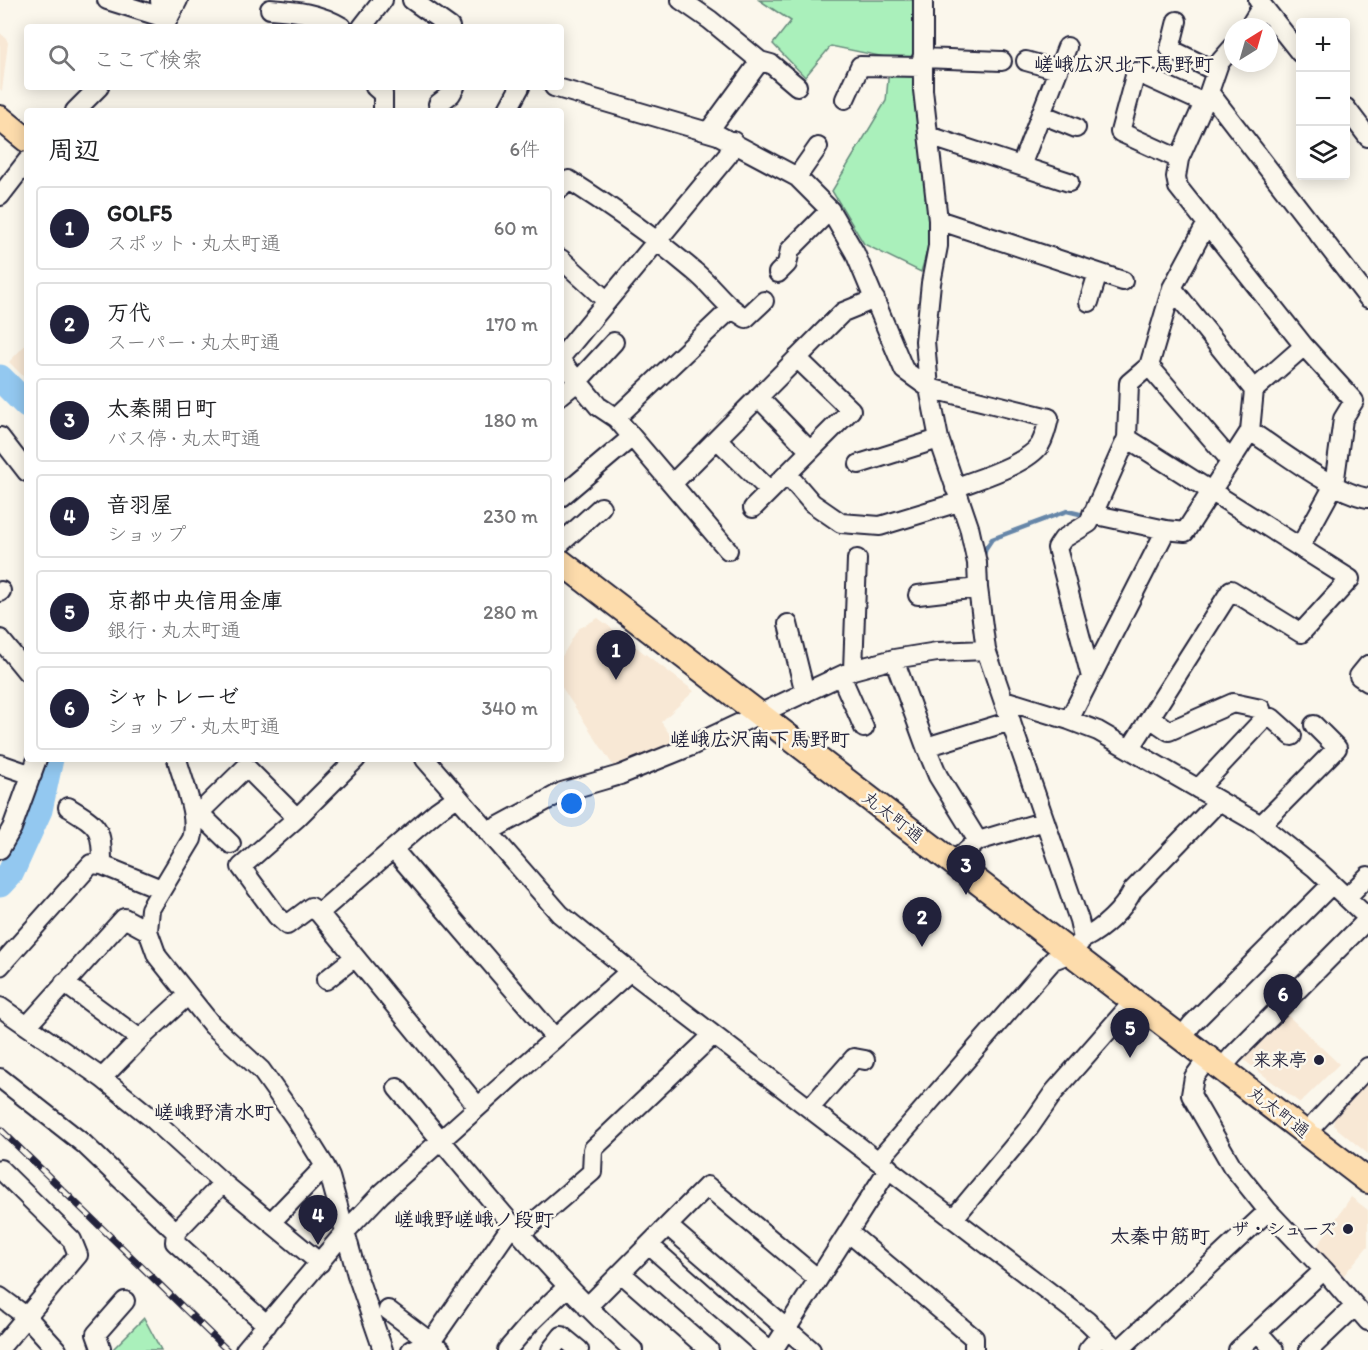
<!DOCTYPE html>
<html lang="ja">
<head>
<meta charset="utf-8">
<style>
	body { margin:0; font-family:Itim,"Klee One",sans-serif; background:#f2f2f2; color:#202124 }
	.controls { position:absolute; right:18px; top:18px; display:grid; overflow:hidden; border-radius:6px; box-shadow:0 3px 15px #0003 }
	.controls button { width:54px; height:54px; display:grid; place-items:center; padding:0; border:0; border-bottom:2px solid #e0e0e0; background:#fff; color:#202124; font:30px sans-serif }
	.compass { position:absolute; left:1224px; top:18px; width:54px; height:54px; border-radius:50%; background:#fff; box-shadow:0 3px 15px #0003; rotate:37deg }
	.you { position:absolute; left:572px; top:804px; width:21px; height:21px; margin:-15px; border:4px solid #fff; border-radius:50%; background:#1a73e8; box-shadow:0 0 0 9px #1a73e833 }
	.badge { display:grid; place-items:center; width:39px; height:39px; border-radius:50%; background:#22223b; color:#fff; font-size:20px; font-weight:700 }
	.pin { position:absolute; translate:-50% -50px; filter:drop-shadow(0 2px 3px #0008) }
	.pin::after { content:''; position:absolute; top:32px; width:21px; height:18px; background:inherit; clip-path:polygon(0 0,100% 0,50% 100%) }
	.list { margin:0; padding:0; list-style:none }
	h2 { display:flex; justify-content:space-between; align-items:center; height:78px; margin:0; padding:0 24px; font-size:26px }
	h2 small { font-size:20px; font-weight:400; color:#757577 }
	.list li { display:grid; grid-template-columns:39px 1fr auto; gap:18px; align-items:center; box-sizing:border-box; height:84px; margin:0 12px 12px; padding:0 12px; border:2px solid #e0e0e0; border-radius:6px }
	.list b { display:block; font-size:22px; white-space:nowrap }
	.list p { margin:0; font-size:20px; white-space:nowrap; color:#757577 }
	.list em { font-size:20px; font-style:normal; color:#757577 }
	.icon { flex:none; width:33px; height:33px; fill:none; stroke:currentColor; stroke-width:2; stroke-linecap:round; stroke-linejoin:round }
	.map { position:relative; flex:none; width:1368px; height:1350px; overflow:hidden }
	.search { position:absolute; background:#fff; box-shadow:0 3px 15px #0003; left:24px; top:24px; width:540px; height:66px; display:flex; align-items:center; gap:15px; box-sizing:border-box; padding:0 21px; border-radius:6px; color:#757577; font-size:22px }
	.panel { position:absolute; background:#fff; box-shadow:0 3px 15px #0003; left:24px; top:108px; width:540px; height:654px; border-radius:6px }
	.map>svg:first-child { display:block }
	.built { fill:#f8e8d5 }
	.green { fill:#aaf0bb; stroke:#66897b; stroke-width:1.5 }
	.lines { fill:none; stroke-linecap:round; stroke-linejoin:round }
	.stream { stroke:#6686a8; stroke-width:4.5 }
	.river { stroke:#93c8f0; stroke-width:27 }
	.minor-casing { stroke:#22223b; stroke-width:22 }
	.major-casing { stroke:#22223b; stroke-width:28 }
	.minor { stroke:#fbf7ec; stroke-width:18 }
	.major { stroke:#fddcac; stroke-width:24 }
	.rail-casing { stroke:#22223b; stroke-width:7 }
	.rail { stroke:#fbf7ec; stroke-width:4.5; stroke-dasharray:14; stroke-linecap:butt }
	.poi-dot { fill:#22223b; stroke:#fbf7ec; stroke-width:2 }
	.labels { text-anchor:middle; stroke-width:5; stroke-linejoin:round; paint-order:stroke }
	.street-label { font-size:18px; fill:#22223b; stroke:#fbf7ec }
	.poi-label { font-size:18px; font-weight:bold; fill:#22223b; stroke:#fbf7ec; text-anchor:end }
	.neighbourhood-label { font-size:20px; font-weight:bold; fill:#22223b; stroke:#fbf7ec }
</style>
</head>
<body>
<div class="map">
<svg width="1368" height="1350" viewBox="0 0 1368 1350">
	<rect width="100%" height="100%" fill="#fbf7ec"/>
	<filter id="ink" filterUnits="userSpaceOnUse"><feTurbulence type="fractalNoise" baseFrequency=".0167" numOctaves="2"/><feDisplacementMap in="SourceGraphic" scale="12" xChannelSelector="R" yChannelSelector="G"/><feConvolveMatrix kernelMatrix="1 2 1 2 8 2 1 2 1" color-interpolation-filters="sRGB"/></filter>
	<g filter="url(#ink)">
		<!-- built -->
		<path class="built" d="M 0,33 L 6,38 L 8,43 L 2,91 L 0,89 Z
			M 27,343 L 27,380 L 9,362 Z
			M 598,618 L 694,691 L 661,722 L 679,747 L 616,770 L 561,686 L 561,658 L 578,629 Z
			M 1281,1009 L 1339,1064 L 1300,1103 L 1236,1054 Z
			M 1365,1082 L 1368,1084 L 1368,1154 L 1333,1125 L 1336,1111 Z
			M 1351,1197 L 1368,1210 L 1368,1246 L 1339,1281 L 1313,1252 Z"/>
		<!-- green -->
		<path class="green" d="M 759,0 L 917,0 L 932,235 L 921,272 L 864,244 L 832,191 L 886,101 L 890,58 L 831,46 L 805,77 L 773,44 L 791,21 Z
			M 144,1318 L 161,1350 L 111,1350 L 112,1350 Z"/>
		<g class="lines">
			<!-- stream -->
			<path class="stream" d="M 983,559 L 986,548 L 992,539 L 1067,511 L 1084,515"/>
			<!-- river -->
			<path class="river" d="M 0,378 L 27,405
				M 0,884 L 11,872 L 39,810 L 50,759"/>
			<defs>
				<path id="minor" d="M 107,0 L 168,19
					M 160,0 L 161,10 L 168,19
					M 412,0 L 450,27
					M 681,0 L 710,20 L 760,61 L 771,64 L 797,86
					M 1258,0 L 1300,53
					M 270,9 C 296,11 319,13 342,27
					M 1177,21 L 1170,49 L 1215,71
					M 164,27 L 178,0
					M 362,27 L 383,0
					M 1249,27 L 1262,6
					M 1233,47 L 1219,63 L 1209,92 L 1179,159 L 1176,177 L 1178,187 L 1304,346 L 1354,401 L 1343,419 L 1334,485 L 1300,547
					M 922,58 L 1002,61
					M 1026,61 L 1058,70
					M 375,87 L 383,94 L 383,111
					M 554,87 L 718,135 L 797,177 L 830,210 L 855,253 L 904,370 L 929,388 L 1049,418 C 1047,427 1045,436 1040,445 C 1026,465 977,479 955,488
					M 1209,92 L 1368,298
					M 845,99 L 860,66 L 922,67
					M 438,104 L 451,94 L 455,87
					M 1346,108 L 1368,137
					M 75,111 L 99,87
					M 507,111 L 520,87
					M 1041,114 L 1076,128
					M 708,132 L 760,61
					M 929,136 L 1069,182
					M 1179,159 L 1120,132 L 1136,72 L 1204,103
					M 1021,166 L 1067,47
					M 797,177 L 818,147
					M 561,188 L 569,180 C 613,208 654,237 694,271 C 714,287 723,305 746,318 L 764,301
					M 0,196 L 27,161
					M 938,220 L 1123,281
					M 561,259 L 607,301
					M 778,273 L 787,264 L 790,250 L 830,210
					M 1089,302 L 1098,273
					M 561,357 L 728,155 L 733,141
					M 561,361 L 598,406 L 616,418 L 731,309
					M 1149,366 L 1231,461
					M 1254,390 L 1304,346
					M 561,395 L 577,382 L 614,342
					M 758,397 L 810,451
					M 616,418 L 728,550
					M 1250,431 C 1280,450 1334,493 1368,498
					M 0,437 L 27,472
					M 1127,438 L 1350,579 L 1301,633 L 1231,590 L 1130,749
					M 717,439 L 770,491
					M 859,464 L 939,439
					M 787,474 L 812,503 L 841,523 L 880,526 L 959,502
					M 672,484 L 843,312 L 875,299
					M 561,497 L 632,437
					M 753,508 L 851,410 L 797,358
					M 1092,514 L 1166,530 L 1185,532 L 1250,431 L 1254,390 L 1172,288
					M 561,543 L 601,507
					M 0,592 L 1,591
					M 918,595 L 978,588
					M 788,624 L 805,693
					M 0,639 L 27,672
					M 894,659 L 926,747 L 1011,721
					M 1368,665 L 1359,676 L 1368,682
					M 853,670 L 857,559
					M 841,676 L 864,728
					M 1091,677 L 1166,530
					M 1004,700 L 1069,720 L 1098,731 L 1261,825 L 1315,868 L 1368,918
					M 1150,718 L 1169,731 L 1233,703 L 1261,709 L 1264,719 L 1198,789
					M 1264,719 L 1272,718 L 1292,736
					M 1069,720 L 1091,677 L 1057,548 L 1063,539 L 1089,523 L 1127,438 L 1129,383 L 1149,366 L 1172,288 L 1207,223
					M 926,747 L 938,776 L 978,841
					M 177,759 C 183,782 199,817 192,839 L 150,909 L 148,931 L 157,956 L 212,1025 L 261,1070 L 295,1118 L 325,1166 L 330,1177 L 357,1275 L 383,1350
					M 356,759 L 297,818 L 241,867 L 277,916 L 287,925 L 311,907 L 319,913 L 478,1107
					M 425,759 L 560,914 L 630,971 L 1087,1321 L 1117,1350
					M 0,764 L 32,775
					M 68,807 C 99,826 102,827 102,865
					M 199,813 L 231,844
					M 193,816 L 199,813 L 246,767 L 297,818
					M 1261,825 L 1337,748 L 1314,725
					M 488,832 L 562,792 L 620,775 L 689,747 L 853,670 L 894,659 L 937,652 L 986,650
					M 0,849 L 12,828 L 37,759
					M 393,849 L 555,1038
					M 952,863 L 978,841 L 1045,821
					M 1347,897 L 1368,876
					M 319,913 L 437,811 L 457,797
					M 1083,939 C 1103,929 1123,910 1133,890 L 1218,802
					M 0,966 L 91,864 L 102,865 L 161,889
					M 326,980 L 355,957
					M 64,983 L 140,1039
					M 0,1007 L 102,1078 L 154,1120 L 223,1183 L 320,1263
					M 27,1026 L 124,918 L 148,931
					M 1182,1037 L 1192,1024 L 1332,884
					M 1208,1058 L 1194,1077 L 1191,1095 L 1232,1166 L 1268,1211 L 1324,1270 L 1368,1321
					M 1222,1068 L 1233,1055 L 1368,919
					M 0,1078 L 84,1144 L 176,1232 L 223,1183
					M 102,1078 L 140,1039 L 188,995
					M 397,1088 C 473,1177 545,1271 633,1350
					M 810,1108 L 854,1058 L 865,1060
					M 1306,1133 L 1368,1067
					M 879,1160 L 1053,960 L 1071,953 L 1083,939 L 1079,920 L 986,650 L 978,588 L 977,563 L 969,527 L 939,439 L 929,388 L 925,341 L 931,283 L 938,246 L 938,220 L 923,90 L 923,0
					M 0,1169 L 72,1240 L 78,1255 L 0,1348
					M 954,1218 L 1029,1128 L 1054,1092 L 1134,1001
					M 272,1221 L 325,1166
					M 668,1226 L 811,1350
					M 176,1232 L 175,1242 L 267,1325
					M 848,1232 L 974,1338 L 974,1350
					M 520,1234 L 592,1172 L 593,1149 L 713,1035
					M 649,1245 L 768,1350
					M 621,1273 L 709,1350
					M 0,1297 L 27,1317 L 57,1350
					M 587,1307 L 707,1186 L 818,1279
					M 388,1310 L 441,1350
					M 1258,1332 L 1274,1350
					M 100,1350 L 101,1348 L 96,1334 L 125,1301
					M 245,1350 L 345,1232 L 381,1194 L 630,971
					M 411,1350 L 431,1342 L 512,1225
					M 507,1350 L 531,1322 L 567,1287
					M 551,1350 L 562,1336 L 579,1350
					M 773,1350 L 889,1168
					M 1088,1350 L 1101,1335
					M 1119,1350 L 1268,1211
					M 1238,1350 L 1324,1270
					M 1309,1350 L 1355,1306"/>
				<path id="major" d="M 0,118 L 27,140
					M 561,562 L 1368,1181"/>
			</defs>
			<!-- minor casing -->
			<use href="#minor" class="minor-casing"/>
			<!-- major casing -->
			<use href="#major" class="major-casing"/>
			<!-- minor -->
			<use href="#minor" class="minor"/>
			<!-- major -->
			<use href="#major" class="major"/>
			<defs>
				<path id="rail" d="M 0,1129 L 227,1350"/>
			</defs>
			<!-- rail casing -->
			<use href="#rail" class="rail-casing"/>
			<!-- rail -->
			<use href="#rail" class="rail"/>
		</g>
	</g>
	<!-- markers -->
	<g class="poi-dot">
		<circle cx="1319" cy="1060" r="6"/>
		<circle cx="1348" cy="1229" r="6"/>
	</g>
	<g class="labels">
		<!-- street labels -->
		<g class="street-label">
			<text transform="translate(893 817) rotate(38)" y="6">丸太町通</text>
			<text transform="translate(1279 1112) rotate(38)" y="6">丸太町通</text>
		</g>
		<!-- poi labels -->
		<g class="poi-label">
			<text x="1307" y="1066">来来亭</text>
			<text x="1336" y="1235">ザ・シューズ</text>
		</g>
		<!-- neighbourhood labels -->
		<g class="neighbourhood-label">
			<text x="1124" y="71">嵯峨広沢北下馬野町</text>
			<text x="760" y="746">嵯峨広沢南下馬野町</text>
			<text x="214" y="1119">嵯峨野清水町</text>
			<text x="474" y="1226">嵯峨野嵯峨ノ段町</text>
			<text x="1160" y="1243">太秦中筋町</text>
		</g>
	</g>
</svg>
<div class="controls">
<button>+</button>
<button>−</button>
<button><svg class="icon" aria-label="layers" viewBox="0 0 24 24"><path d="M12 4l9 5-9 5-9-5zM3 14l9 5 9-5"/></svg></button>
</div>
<svg class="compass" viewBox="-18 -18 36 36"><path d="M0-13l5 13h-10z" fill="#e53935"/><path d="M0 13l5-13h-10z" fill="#757577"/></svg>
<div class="you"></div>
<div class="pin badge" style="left:616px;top:680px">1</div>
<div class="pin badge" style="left:922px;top:947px">2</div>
<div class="pin badge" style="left:966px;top:895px">3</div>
<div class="pin badge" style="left:318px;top:1245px">4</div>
<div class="pin badge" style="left:1130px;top:1058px">5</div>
<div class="pin badge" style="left:1283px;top:1024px">6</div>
<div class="search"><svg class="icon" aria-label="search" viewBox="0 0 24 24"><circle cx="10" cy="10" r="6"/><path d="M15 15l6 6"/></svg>ここで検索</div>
<section class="panel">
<h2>周辺<small>6件</small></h2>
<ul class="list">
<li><span class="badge">1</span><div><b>GOLF5</b><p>スポット · 丸太町通</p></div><em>60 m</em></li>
<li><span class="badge">2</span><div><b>万代</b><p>スーパー · 丸太町通</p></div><em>170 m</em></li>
<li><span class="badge">3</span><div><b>太秦開日町</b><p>バス停 · 丸太町通</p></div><em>180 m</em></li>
<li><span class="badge">4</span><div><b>音羽屋</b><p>ショップ</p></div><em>230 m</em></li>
<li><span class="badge">5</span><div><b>京都中央信用金庫</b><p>銀行 · 丸太町通</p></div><em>280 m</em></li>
<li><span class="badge">6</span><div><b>シャトレーゼ</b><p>ショップ · 丸太町通</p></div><em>340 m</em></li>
</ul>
</section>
</div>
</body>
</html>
